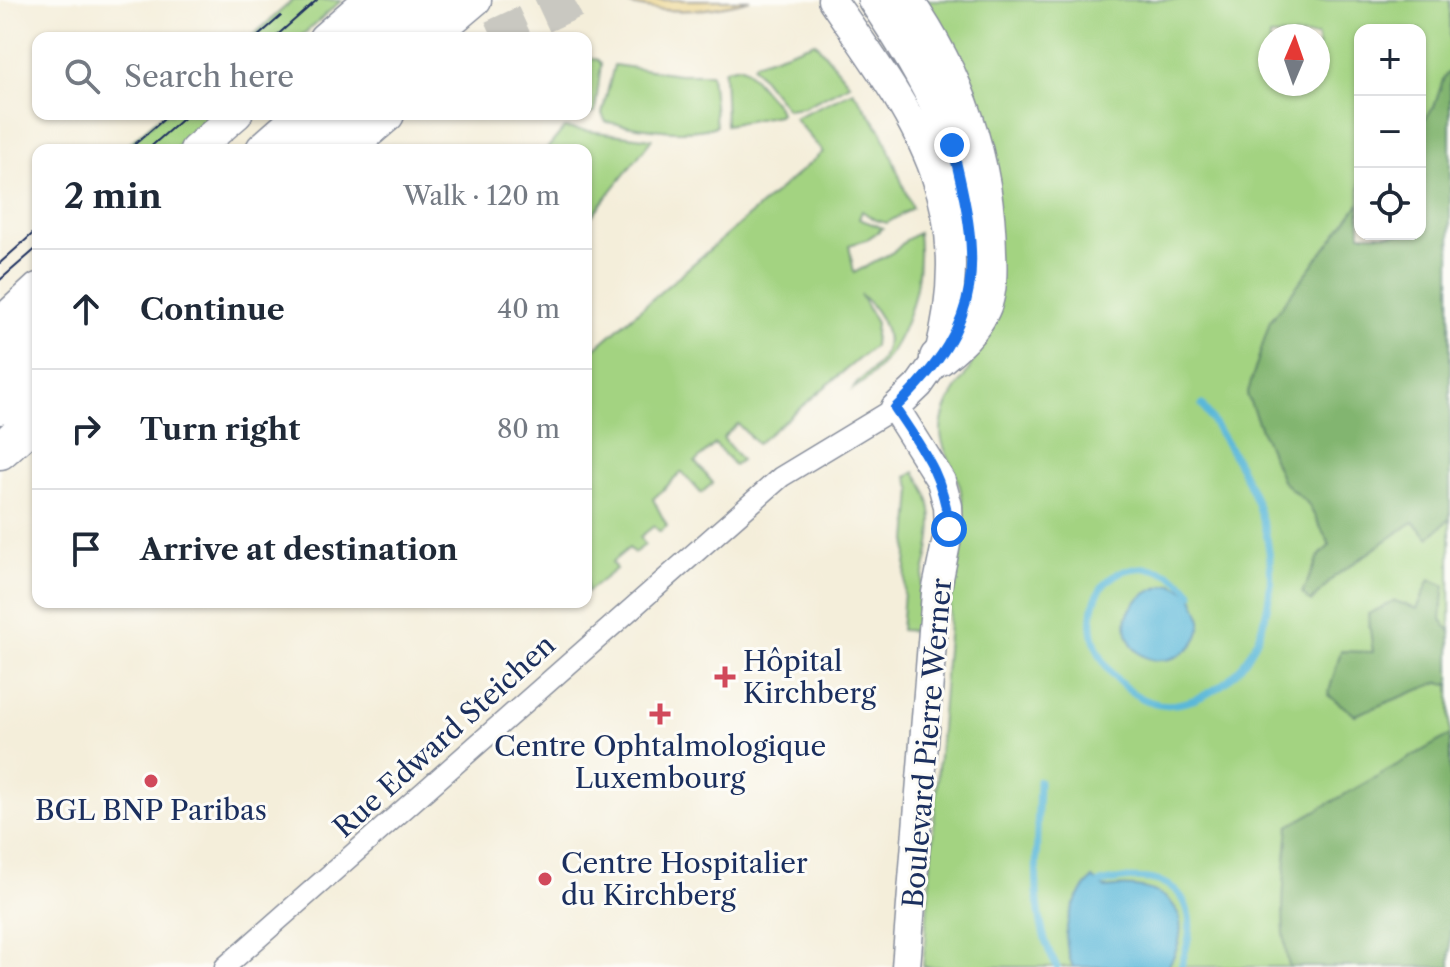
<!DOCTYPE html>
<html lang="en">
<head>
<meta charset="utf-8">
<style>
	body { margin:0; font-family:"Libre Caslon Text",serif; background:#f2f2f3; color:#1f2937 }
	.controls { position:absolute; right:24px; top:24px; display:grid; overflow:hidden; border-radius:16px; box-shadow:0 2px 6px #0004 }
	.controls button { width:72px; height:72px; display:grid; place-items:center; padding:0; border:0; border-bottom:2px solid #e0e1e3; background:#fff; color:#1f2937; font:40px sans-serif }
	.compass { position:absolute; left:1258px; top:24px; width:72px; height:72px; border-radius:50%; background:#fff; box-shadow:0 2px 6px #0004; rotate:2deg }
	.stop { position:absolute; width:24px; height:24px; margin:-18px; border:6px solid #1a73e8; border-radius:50%; background:#fff }
	.stop.end { background:#1a73e8; border-color:#fff; box-shadow:0 2px 8px #0008 }
	.list { margin:0; padding:0; list-style:none }
	h2 { display:flex; justify-content:space-between; align-items:center; height:104px; margin:0; padding:0 32px; font-size:34px }
	h2 small { font-size:26px; font-weight:400; color:#747a83 }
	.list li { display:grid; grid-template-columns:52px 1fr auto; gap:24px; align-items:center; box-sizing:border-box; height:120px; padding:0 32px; border-top:2px solid #e0e1e3 }
	.list b { display:block; font-size:30px; white-space:nowrap }
	.list em { font-size:26px; font-style:normal; color:#747a83 }
	.icon { flex:none; width:44px; height:44px; fill:none; stroke:currentColor; stroke-width:2; stroke-linecap:round; stroke-linejoin:round }
	.map { position:relative; flex:none; width:1450px; height:967px; overflow:hidden }
	.search { position:absolute; background:#fff; box-shadow:0 2px 6px #0004; left:32px; top:32px; width:560px; height:88px; display:flex; align-items:center; gap:20px; box-sizing:border-box; padding:0 28px; border-radius:16px; color:#747a83; font-size:30px }
	.panel { position:absolute; background:#fff; box-shadow:0 2px 6px #0004; left:32px; top:144px; width:560px; height:464px; border-radius:16px }
	.map>svg:first-child { display:block }
	.green { fill:#a3d381; stroke:#5f8170; stroke-width:2; fill-rule:evenodd }
	.forest { fill:#82b56f; stroke:#4e7266; stroke-width:2 }
	.sand { fill:#eeda9e; stroke:#84847e; stroke-width:2 }
	.water { fill:#5ab8d9; stroke:#3a749c; stroke-width:2 }
	.lines { fill:none; stroke-linecap:round; stroke-linejoin:round }
	.stream { stroke:#5ab8d9; stroke-width:7 }
	.highway-tunnel { stroke:#c9c8c1; stroke-width:36; stroke-dasharray:36 18; stroke-linecap:butt }
	.street-casing { stroke:#888e9c; stroke-width:23 }
	.secondary-casing { stroke:#888e9c; stroke-width:31 }
	.primary-casing { stroke:#888e9c; stroke-width:33 }
	.highway-casing { stroke:#888e9c; stroke-width:39 }
	.street { stroke:#fff; stroke-width:20 }
	.secondary { stroke:#fff; stroke-width:28 }
	.primary { stroke:#fff; stroke-width:30 }
	.highway { stroke:#fff; stroke-width:36 }
	.tram { stroke:#1b2f5e; stroke-width:2 }
	.route { stroke:#1a73e8; stroke-width:10 }
	.poi-dot { fill:#d1495b; stroke:#fdfcf7; stroke-width:3 }
	.labels { text-anchor:middle; stroke-width:6; stroke-linejoin:round; paint-order:stroke }
	.poi-label { font-size:28px; fill:#1b2f5e; stroke:#fdfcf7; text-anchor:start }
	.street-label { font-size:28px; fill:#1b2f5e; stroke:#fdfcf7 }
</style>
</head>
<body>
<div class="map">
<svg width="1450" height="967" viewBox="0 0 1450 967">
	<rect width="100%" height="100%" fill="#fdfcf7"/>
	<filter id="ink" filterUnits="userSpaceOnUse"><feTurbulence type="fractalNoise" baseFrequency=".0125" numOctaves="2"/><feDisplacementMap in="SourceGraphic" scale="16" xChannelSelector="R" yChannelSelector="G"/><feConvolveMatrix kernelMatrix="1 2 1 2 8 2 1 2 1" color-interpolation-filters="sRGB"/></filter>
	<filter id="wash" filterUnits="userSpaceOnUse"><feTurbulence type="fractalNoise" baseFrequency=".006" numOctaves="4" result="noise"/><feDisplacementMap in="SourceGraphic" scale="32" xChannelSelector="R" yChannelSelector="G"/><feGaussianBlur stdDeviation="1.8" result="paint"/><feColorMatrix in="noise" values="0 0 0 0 0 0 0 0 0 0 0 0 0 0 0 0 0 1.4 0 .05"/><feComposite in="paint" operator="in"/></filter>
	<g filter="url(#wash)">
		<rect width="100%" height="100%" fill="#f4eeda"/>
		<!-- green -->
		<path class="green" d="M 293,0 L 342,0 L 299,38 L 250,38 Z
			M 913,0 L 1450,0 L 1450,967 L 923,967 L 951,596 C 961,560 969,524 960,487 C 955,469 940,447 941,429 C 943,404 957,390 969,369 C 979,349 988,329 996,307 ZM 1360,30 L 1420,30 L 1420,234 L 1360,234 ZM 1270,36 L 1318,36 L 1318,84 L 1270,84 Z
			M 815,42 L 850,84 L 804,107 L 787,109 L 753,66 L 755,63 Z
			M 586,56 L 598,60 L 601,64 L 595,112 L 586,116 L 579,114 L 586,114 Z
			M 614,65 L 679,74 L 711,74 L 716,126 C 687,137 637,127 606,122 L 602,114 Z
			M 739,66 L 746,69 L 778,107 L 780,113 L 778,115 L 726,125 L 724,71 L 726,69 Z
			M 853,91 L 882,132 L 912,208 L 887,223 L 875,220 L 862,211 L 859,219 L 883,228 L 866,240 L 849,245 L 854,273 L 895,251 L 906,240 L 918,233 C 924,288 904,358 853,389 C 859,378 868,375 876,366 C 899,341 881,312 860,294 L 876,323 L 874,346 L 757,444 L 738,424 L 723,438 L 741,460 L 734,465 L 715,444 L 695,462 L 713,483 L 701,493 L 682,472 L 653,499 L 667,526 L 660,532 L 654,526 L 640,537 L 645,545 L 634,553 L 629,548 L 612,562 L 616,569 L 587,592 L 586,356 L 823,152 L 794,118 Z
			M 163,114 L 214,114 L 174,150 L 122,150 Z
			M 564,128 L 652,139 L 586,223 L 586,150 L 546,150 Z
			M 915,472 C 943,512 930,543 921,587 C 918,601 918,617 917,631 L 901,630 L 912,490 L 907,477 Z"/>
		<!-- forest -->
		<path class="forest" d="M 1450,71 L 1450,518 L 1429,538 L 1413,522 L 1334,577 L 1311,602 L 1302,593 L 1319,556 L 1330,545 L 1308,504 L 1282,481 L 1247,395 L 1270,321 L 1360,203 L 1360,234 L 1420,234 L 1420,125 L 1434,107 L 1444,77 Z
			M 1430,579 L 1445,586 L 1441,619 L 1450,632 L 1450,685 L 1439,682 L 1355,715 L 1328,695 L 1341,651 L 1373,652 L 1368,614 L 1395,601 L 1417,609 Z
			M 1450,735 L 1450,967 L 1289,967 C 1278,920 1285,873 1289,826 Z"/>
		<!-- sand -->
		<path class="sand" d="M 615,0 L 750,0 C 707,13 657,15 615,0 Z"/>
		<!-- water -->
		<path class="water" d="M 1173,584 C 1178,587 1185,589 1189,593 C 1194,597 1196,604 1198,609 C 1216,648 1152,682 1131,643 C 1114,611 1145,588 1173,584 Z
			M 1093,878 L 1105,888 C 1163,879 1202,909 1168,967 L 1073,967 C 1058,933 1069,904 1093,878 Z"/>
		<g class="lines">
			<!-- stream -->
			<path class="stream" d="M 1192,594 C 1168,559 1110,557 1095,601 C 1081,641 1113,689 1151,702 C 1174,710 1201,699 1220,686 C 1244,670 1257,645 1265,617 C 1286,537 1245,470 1202,405
				M 1039,781 C 1038,837 1027,918 1057,967
				M 1100,883 C 1134,875 1182,872 1189,917 C 1192,934 1185,951 1181,967"/>
		</g>
	</g>
	<g filter="url(#ink)">
		<g class="lines">
			<!-- highway-tunnel -->
			<path class="highway-tunnel" d="M 493,38 L 575,0"/>
			<defs>
				<path id="street" d="M 225,967 L 781,477 L 895,408"/>
				<path id="secondary" d="M 832,0 C 917,122 979,202 938,358
					M 872,0 C 922,74 967,151 971,244
					M 906,967 L 936,593 L 949,529 L 948,506 L 941,481 L 895,408 L 919,385 L 950,341"/>
				<path id="primary" d="M 324,38 L 368,0
					M 431,38 L 476,0
					M 195,150 L 237,114
					M 302,150 L 343,114
					M 0,323 L 38,288
					M 0,409 L 38,378"/>
				<path id="highway" d="M 904,0 C 957,75 987,161 988,253 C 989,269 989,293 982,308 C 972,330 956,343 938,358
					M 362,38 L 405,1
					M 392,38 L 436,0
					M 264,150 L 305,114
					M 344,150 L 386,114
					M 0,350 L 38,320
					M 0,388 L 38,350
					M 0,451 L 38,417"/>
			</defs>
			<!-- street casing -->
			<use href="#street" class="street-casing"/>
			<!-- secondary casing -->
			<use href="#secondary" class="secondary-casing"/>
			<!-- primary casing -->
			<use href="#primary" class="primary-casing"/>
			<!-- highway casing -->
			<use href="#highway" class="highway-casing"/>
			<!-- street -->
			<use href="#street" class="street"/>
			<!-- secondary -->
			<use href="#secondary" class="secondary"/>
			<!-- primary -->
			<use href="#primary" class="primary"/>
			<!-- highway -->
			<use href="#highway" class="highway"/>
			<!-- tram -->
			<path class="tram" d="M 256,38 L 281,16
				M 274,38 L 317,0
				M 128,150 L 170,114
				M 147,150 L 188,114
				M 0,263 L 38,229
				M 0,280 L 38,247"/>
		</g>
	</g>
	<g class="lines" filter="url(#ink)">
		<!-- route -->
		<path class="route" d="M 949,529 C 945,477 923,450 895,408 C 988,319 981,262 952,145"/>
	</g>
	<!-- markers -->
	<g class="poi-dot">
		<path d="M721 665h8v8h8v8h-8v8h-8v-8h-8v-8h8z"/>
		<path d="M656 702h8v8h8v8h-8v8h-8v-8h-8v-8h8z"/>
		<circle cx="151" cy="781" r="8"/>
		<circle cx="545" cy="879" r="8"/>
	</g>
	<g class="labels">
		<!-- poi labels -->
		<g class="poi-label">
			<text x="743" y="671">Hôpital<tspan x="743" dy="32">Kirchberg</tspan></text>
			<text x="660" y="756" text-anchor="middle">Centre Ophtalmologique<tspan x="660" dy="32">Luxembourg</tspan></text>
			<text x="151" y="820" text-anchor="middle">BGL BNP Paribas</text>
			<text x="561" y="873">Centre Hospitalier<tspan x="561" dy="32">du Kirchberg</tspan></text>
		</g>
		<!-- street labels -->
		<g class="street-label">
			<text transform="translate(444 736) rotate(-42)" y="10">Rue Edward Steichen</text>
			<text transform="translate(927 743) rotate(-85)" y="10">Boulevard Pierre Werner</text>
		</g>
	</g>
</svg>
<div class="controls">
<button>+</button>
<button>−</button>
<button><svg class="icon" aria-label="locate" viewBox="0 0 24 24"><circle cx="12" cy="12" r="6"/><path d="M12 2v4M12 18v4M2 12h4M18 12h4"/></svg></button>
</div>
<svg class="compass" viewBox="-18 -18 36 36"><path d="M0-13l5 13h-10z" fill="#e53935"/><path d="M0 13l5-13h-10z" fill="#747a83"/></svg>
<div class="stop" style="left:949px;top:529px"></div>
<div class="stop end" style="left:952px;top:145px"></div>
<div class="search"><svg class="icon" aria-label="search" viewBox="0 0 24 24"><circle cx="10" cy="10" r="6"/><path d="M15 15l6 6"/></svg>Search here</div>
<section class="panel">
<h2>2 min<small>Walk · 120 m</small></h2>
<ul class="list">
<li><svg class="icon" aria-label="ahead" viewBox="0 0 24 24"><path d="M12 20V5M6 11l6-6 6 6"/></svg><div><b>Continue</b></div><em>40 m</em></li>
<li><svg class="icon" aria-label="right" viewBox="0 0 24 24"><path d="M7 20v-9h11M14 6l5 5-5 5"/></svg><div><b>Turn right</b></div><em>80 m</em></li>
<li><svg class="icon" aria-label="arrive" viewBox="0 0 24 24"><path d="M6 21V4h12l-3 4 3 4H6"/></svg><div><b>Arrive at destination</b></div></li>
</ul>
</section>
</div>
</body>
</html>
